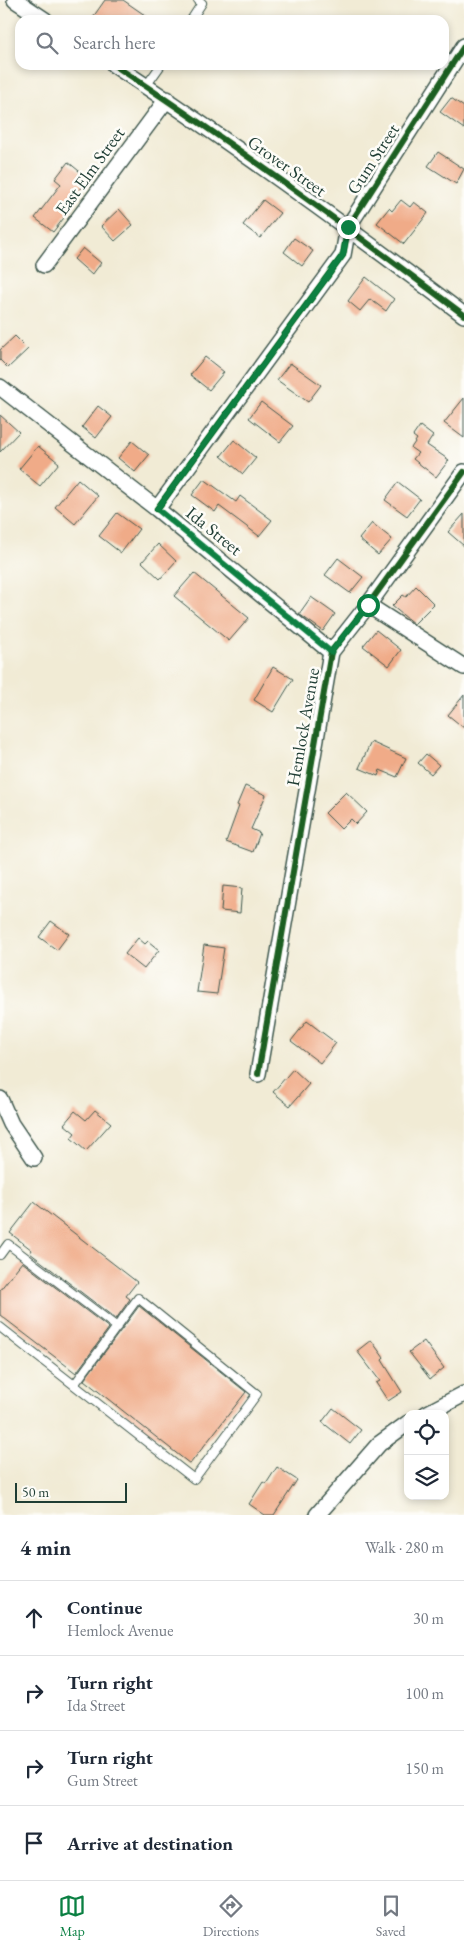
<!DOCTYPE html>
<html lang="en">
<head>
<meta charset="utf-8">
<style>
	body { margin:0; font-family:"EB Garamond",serif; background:#f6f6f7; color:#1f2937 }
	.controls { position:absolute; right:15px; bottom:15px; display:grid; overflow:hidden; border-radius:10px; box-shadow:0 2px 8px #0003 }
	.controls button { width:45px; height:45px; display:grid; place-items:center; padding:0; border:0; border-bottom:1px solid #e0e1e3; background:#fff; color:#1f2937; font:25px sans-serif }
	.scale { position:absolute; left:15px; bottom:12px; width:112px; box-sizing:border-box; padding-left:5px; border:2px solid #1f3d34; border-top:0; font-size:14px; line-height:18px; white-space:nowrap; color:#1f3d34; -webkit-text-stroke:4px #fdfcf7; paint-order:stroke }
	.stop { position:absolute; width:15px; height:15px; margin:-11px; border:4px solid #0b8043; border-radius:50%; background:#fff }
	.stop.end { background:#0b8043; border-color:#fff; box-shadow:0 1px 5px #0008 }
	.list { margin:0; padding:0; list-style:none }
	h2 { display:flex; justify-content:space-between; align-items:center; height:65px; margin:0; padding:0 20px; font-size:21px }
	h2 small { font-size:16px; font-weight:400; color:#747a83 }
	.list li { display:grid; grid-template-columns:32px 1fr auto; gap:15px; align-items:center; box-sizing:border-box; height:75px; padding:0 20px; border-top:1px solid #e0e1e3 }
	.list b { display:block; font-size:19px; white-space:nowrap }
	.list p { margin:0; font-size:16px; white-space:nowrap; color:#747a83 }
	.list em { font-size:16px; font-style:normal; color:#747a83 }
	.icon { flex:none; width:28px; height:28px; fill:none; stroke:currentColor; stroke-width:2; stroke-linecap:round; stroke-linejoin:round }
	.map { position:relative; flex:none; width:464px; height:1515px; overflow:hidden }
	.search { position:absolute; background:#fff; box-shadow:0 2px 8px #0003; left:15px; right:15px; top:15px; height:55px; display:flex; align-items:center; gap:12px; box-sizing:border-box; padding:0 18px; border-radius:15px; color:#747a83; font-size:19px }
	.sheet { height:365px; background:#fff }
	nav { display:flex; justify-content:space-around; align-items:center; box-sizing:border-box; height:70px; border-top:1px solid #e0e1e3; background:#fff; font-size:14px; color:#747a83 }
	nav a { display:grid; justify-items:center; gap:2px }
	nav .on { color:#0b8043 }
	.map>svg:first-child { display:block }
	.building { fill:#f0ab88 }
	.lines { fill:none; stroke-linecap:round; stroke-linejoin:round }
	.lane-casing { stroke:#3e574c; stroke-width:10 }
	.street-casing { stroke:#3e574c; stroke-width:18 }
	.lane { stroke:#fff; stroke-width:8 }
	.street { stroke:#fff; stroke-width:15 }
	.cycleway-casing { stroke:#fdfcf7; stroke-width:9 }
	.cycleway { stroke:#1b5e20; stroke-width:6 }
	.route { stroke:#0b8043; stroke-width:6 }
	.labels { text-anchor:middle; stroke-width:5; stroke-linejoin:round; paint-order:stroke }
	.street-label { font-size:18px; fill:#1f3d34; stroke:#fdfcf7 }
</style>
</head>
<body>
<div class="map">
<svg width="464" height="1515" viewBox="0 0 464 1515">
	<rect width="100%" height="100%" fill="#fdfcf7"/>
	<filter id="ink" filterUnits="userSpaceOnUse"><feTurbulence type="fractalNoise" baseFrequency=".02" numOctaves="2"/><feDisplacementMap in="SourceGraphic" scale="10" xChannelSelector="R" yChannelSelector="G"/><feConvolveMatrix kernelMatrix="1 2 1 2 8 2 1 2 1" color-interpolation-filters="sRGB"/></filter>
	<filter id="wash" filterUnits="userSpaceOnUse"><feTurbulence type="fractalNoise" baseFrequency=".0096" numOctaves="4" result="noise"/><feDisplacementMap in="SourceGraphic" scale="20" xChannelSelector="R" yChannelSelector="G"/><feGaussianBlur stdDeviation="1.12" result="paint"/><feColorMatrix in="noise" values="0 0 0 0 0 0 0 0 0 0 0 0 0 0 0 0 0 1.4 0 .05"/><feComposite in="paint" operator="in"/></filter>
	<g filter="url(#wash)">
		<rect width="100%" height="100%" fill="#f1ebd5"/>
		<g id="blocks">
			<!-- building -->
			<path class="building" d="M 105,0 L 123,0 L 152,20 L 91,20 Z
				M 451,98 L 464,107 L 464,129 L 440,112 Z
				M 438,152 L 464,169 L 456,184 L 428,166 Z
				M 68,162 L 84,175 L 79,181 L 84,185 L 66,207 L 70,210 L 53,232 L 35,218 L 61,184 L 55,179 Z
				M 263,200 L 280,213 L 260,238 L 243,225 Z
				M 401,200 L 410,207 L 414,202 L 428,213 L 404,244 L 377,223 L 389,208 L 392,211 Z
				M 119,209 L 133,225 L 115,241 L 101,226 Z
				M 294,238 L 313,251 L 302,266 L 284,252 Z
				M 83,248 L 101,263 L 92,275 L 74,259 Z
				M 366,277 L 394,299 L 386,311 L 370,299 L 360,311 L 348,301 Z
				M 15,336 L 28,349 L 8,368 L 0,360 L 0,350 Z
				M 205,357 L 224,372 L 209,390 L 190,375 Z
				M 290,363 L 321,385 L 308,402 L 277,380 Z
				M 464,398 L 464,438 L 444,423 Z
				M 261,402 L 293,426 L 280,442 L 249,418 Z
				M 98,406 L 112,417 L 96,438 L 82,427 Z
				M 0,415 L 19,432 L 0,452 Z
				M 420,426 L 433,436 L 427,445 L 449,460 L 436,477 L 413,459 L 418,453 L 411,448 L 417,439 L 413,436 Z
				M 234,440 L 256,458 L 243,474 L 221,456 Z
				M 132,441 L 149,455 L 135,472 L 118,458 Z
				M 38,446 L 59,463 L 40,486 L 19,469 Z
				M 78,479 L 98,496 L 75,524 L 55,507 Z
				M 204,479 L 236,502 L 240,496 L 272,520 L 259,536 L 219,506 L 215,512 L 192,495 Z
				M 398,482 L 420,499 L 407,516 L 385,500 Z
				M 117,513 L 139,529 L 121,553 L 99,536 Z
				M 464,514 L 464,546 L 448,532 Z
				M 372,523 L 392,539 L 378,555 L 359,539 Z
				M 158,544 L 176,561 L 160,579 L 142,562 Z
				M 338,558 L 363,577 L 350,593 L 325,575 Z
				M 194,573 L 249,618 L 229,641 L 174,596 Z
				M 416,586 L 434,604 L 414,624 L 392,606 L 403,595 L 406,597 Z
				M 311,597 L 335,614 L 323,631 L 299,614 Z
				M 376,630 L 401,650 L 389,666 L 363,646 Z
				M 273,667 L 293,679 L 273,712 L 254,700 Z
				M 464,695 L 464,728 L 448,715 Z
				M 371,742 L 406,758 L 397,777 L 380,770 L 378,776 L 359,768 Z
				M 426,754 L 439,765 L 431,774 L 418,763 Z
				M 245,786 L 266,795 L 251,829 L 260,833 L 253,852 L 226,842 L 239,806 L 237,805 Z
				M 346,792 L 367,812 L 356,824 L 351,819 L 341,829 L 325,813 Z
				M 223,886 L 242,888 L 240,913 L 221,911 Z
				M 51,921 L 69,934 L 57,950 L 39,937 Z
				M 138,938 L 145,944 L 148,941 L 159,950 L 144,969 L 125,954 Z
				M 204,945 L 224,948 L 217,994 L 197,992 Z
				M 307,1021 L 336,1043 L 320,1063 L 291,1041 Z
				M 293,1069 L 309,1084 L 290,1106 L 273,1092 Z
				M 95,1110 L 111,1123 L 86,1151 L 71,1138 L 75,1133 L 64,1124 L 75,1111 L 86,1120 Z
				M 34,1202 L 137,1282 L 126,1296 L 130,1299 L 116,1319 L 30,1253 L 32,1250 L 10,1233 Z
				M 22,1262 L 109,1328 L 76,1373 L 0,1315 L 0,1290 Z
				M 139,1306 L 246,1392 L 190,1464 L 84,1380 Z
				M 371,1340 L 384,1358 L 382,1360 L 402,1392 L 388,1401 L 376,1383 L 380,1381 L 357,1351 Z
				M 424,1341 L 444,1368 L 430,1379 L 409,1352 Z
				M 333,1408 L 361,1430 L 350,1444 L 322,1422 Z
				M 277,1467 L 297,1480 L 274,1515 L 265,1515 L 249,1504 L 263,1482 L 266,1484 Z"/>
		</g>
	</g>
	<g filter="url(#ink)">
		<use href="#blocks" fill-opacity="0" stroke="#3e574c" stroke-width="1"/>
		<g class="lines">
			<defs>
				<path id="lane" d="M 191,20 L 202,3 L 198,0
					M 146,86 L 161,65
					M 0,1255 L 8,1244 L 117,1327
					M 0,1327 L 194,1479 L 257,1394 L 138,1298 L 74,1385"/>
				<path id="street" d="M 15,0 L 45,20
					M 114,65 C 234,144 350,229 464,315
					M 44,265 L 167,99
					M 0,387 L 157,509 L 331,652
					M 157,509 L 343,255 L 348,227 L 464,46
					M 368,605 L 464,667
					M 258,1074 L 331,652 L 368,605 L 464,472
					M 0,1099 L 11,1124 L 34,1158
					M 426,1414 L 464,1394
					M 317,1515 L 379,1444 L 408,1423"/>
			</defs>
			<!-- lane casing -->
			<use href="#lane" class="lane-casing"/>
			<!-- street casing -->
			<use href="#street" class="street-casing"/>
			<!-- lane -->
			<use href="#lane" class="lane"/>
			<!-- street -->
			<use href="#street" class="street"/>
			<defs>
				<path id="cycleway" d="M 114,65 C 234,144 350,229 464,315
					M 157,509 L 343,255 L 348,227 L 464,46
					M 258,1074 L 331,652 L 368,605 L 464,472"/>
			</defs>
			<!-- cycleway casing -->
			<use href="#cycleway" class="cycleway-casing"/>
			<!-- cycleway -->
			<use href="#cycleway" class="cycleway"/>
		</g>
	</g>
	<g class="lines" filter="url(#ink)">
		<!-- route -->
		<path class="route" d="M 348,227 L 343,255 L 157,509 L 331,652 L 368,605"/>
	</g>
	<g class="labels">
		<!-- street labels -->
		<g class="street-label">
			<text transform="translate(373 159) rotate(-57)" y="6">Gum Street</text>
			<text transform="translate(287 166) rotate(35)" y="6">Grover Street</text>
			<text transform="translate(90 171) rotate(-54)" y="6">East Elm Street</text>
			<text transform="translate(214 531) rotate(39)" y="6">Ida Street</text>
			<text transform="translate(303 727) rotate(-80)" y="6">Hemlock Avenue</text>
		</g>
	</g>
</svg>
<div class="controls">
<button><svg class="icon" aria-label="locate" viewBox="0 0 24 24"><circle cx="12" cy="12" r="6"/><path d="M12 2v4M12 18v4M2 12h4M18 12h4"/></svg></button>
<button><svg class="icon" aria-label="layers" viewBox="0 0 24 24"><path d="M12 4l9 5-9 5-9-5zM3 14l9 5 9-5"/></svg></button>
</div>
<div class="scale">50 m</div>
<div class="stop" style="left:368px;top:605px"></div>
<div class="stop end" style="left:348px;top:227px"></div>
<div class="search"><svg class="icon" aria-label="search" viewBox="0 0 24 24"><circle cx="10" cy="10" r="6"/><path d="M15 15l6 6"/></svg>Search here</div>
</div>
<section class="sheet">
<h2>4 min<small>Walk · 280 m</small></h2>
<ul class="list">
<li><svg class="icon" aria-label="ahead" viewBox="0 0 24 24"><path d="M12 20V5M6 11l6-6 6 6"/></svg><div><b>Continue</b><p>Hemlock Avenue</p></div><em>30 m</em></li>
<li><svg class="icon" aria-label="right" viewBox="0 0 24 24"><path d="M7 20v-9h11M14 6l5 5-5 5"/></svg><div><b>Turn right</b><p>Ida Street</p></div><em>100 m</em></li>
<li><svg class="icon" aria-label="right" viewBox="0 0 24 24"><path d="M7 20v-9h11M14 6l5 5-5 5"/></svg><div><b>Turn right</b><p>Gum Street</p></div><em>150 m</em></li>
<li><svg class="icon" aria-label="arrive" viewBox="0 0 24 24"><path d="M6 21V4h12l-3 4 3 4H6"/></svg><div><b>Arrive at destination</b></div></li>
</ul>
</section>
<nav>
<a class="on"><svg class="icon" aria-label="map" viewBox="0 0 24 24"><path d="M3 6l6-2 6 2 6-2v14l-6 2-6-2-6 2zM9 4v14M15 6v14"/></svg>Map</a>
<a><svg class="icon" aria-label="directions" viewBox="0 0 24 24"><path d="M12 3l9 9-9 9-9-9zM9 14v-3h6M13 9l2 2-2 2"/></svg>Directions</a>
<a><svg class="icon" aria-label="saved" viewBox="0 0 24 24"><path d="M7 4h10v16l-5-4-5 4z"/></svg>Saved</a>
</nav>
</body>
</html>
